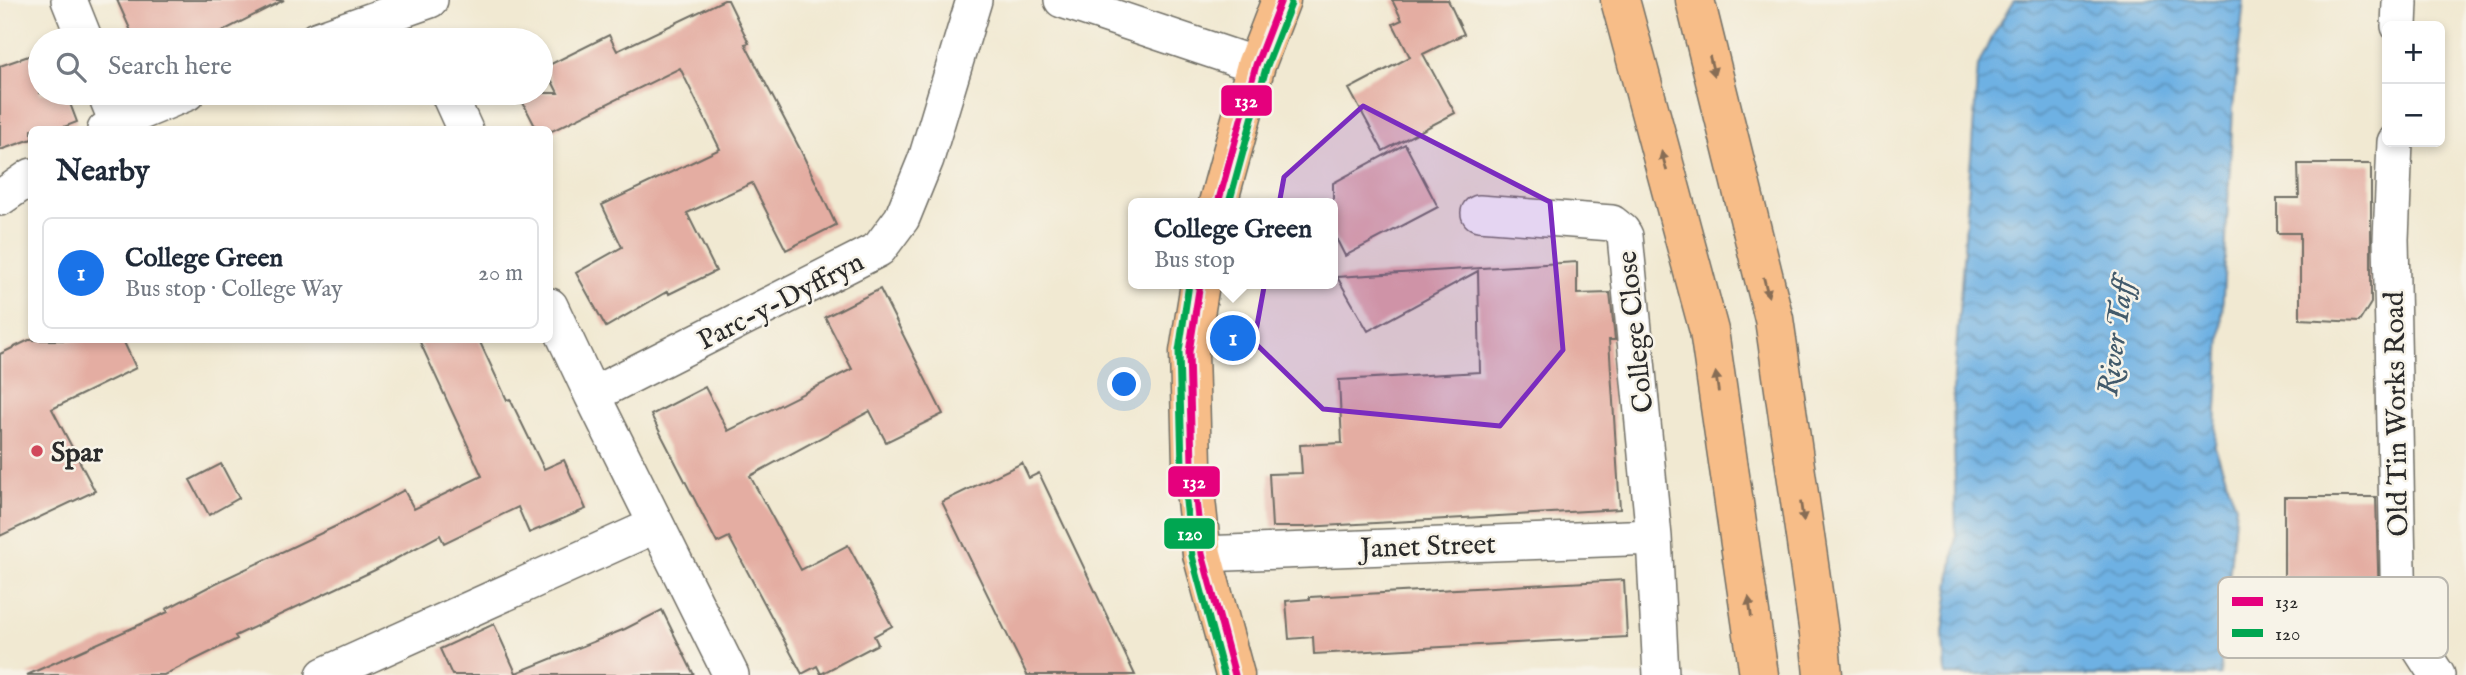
<!DOCTYPE html>
<html lang="en">
<head>
<meta charset="utf-8">
<style>
	body { margin:0; font-family:"IM FELL English",serif; background:#f2f2f3; color:#1f2937 }
	.controls { position:absolute; right:21px; top:21px; display:grid; overflow:hidden; border-radius:10px; box-shadow:0 4px 10px #0003 }
	.controls button { width:63px; height:63px; display:grid; place-items:center; padding:0; border:0; border-bottom:2px solid #e0e1e3; background:#fff; color:#1f2937; font:35px sans-serif }
	.you { position:absolute; left:1125px; top:385px; width:24px; height:24px; margin:-18px; border:5px solid #fff; border-radius:50%; background:#1a73e8; box-shadow:0 0 0 10px #1a73e833 }
	.badge { display:grid; place-items:center; width:46px; height:46px; border-radius:50%; background:#1a73e8; color:#fff; font-size:23px; font-weight:700 }
	.pin { position:absolute; translate:-50% -50%; border:4px solid #fff; box-shadow:0 2px 7px #0006 }
	.popup { position:absolute; left:1128px; top:198px; width:210px; height:91px; box-sizing:border-box; display:grid; place-content:center; border-radius:10px; background:#fff; filter:drop-shadow(0 2px 5px #0005); font-size:23px; white-space:nowrap; color:#747a83 }
	.popup b { font-size:26px; color:#1f2937 }
	.popup::after { content:''; position:absolute; left:50%; top:100%; margin-left:-14px; border:14px solid transparent; border-top-color:#fff }
	.list { margin:0; padding:0; list-style:none }
	h2 { display:flex; justify-content:space-between; align-items:center; height:91px; margin:0; padding:0 28px; font-size:30px }
	h2 small { font-size:23px; font-weight:400; color:#747a83 }
	.list li { display:grid; grid-template-columns:46px 1fr auto; gap:21px; align-items:center; box-sizing:border-box; height:112px; margin:0 14px 14px; padding:0 14px; border:2px solid #e0e1e3; border-radius:10px }
	.list b { display:block; font-size:26px; white-space:nowrap }
	.list p { margin:0; font-size:23px; white-space:nowrap; color:#747a83 }
	.list em { font-size:23px; font-style:normal; color:#747a83 }
	.icon { flex:none; width:38px; height:38px; fill:none; stroke:currentColor; stroke-width:2; stroke-linecap:round; stroke-linejoin:round }
	.map { position:relative; flex:none; width:2466px; height:675px; overflow:hidden }
	.search { position:absolute; background:#fff; box-shadow:0 4px 10px #0003; left:28px; top:28px; width:525px; height:77px; display:flex; align-items:center; gap:18px; box-sizing:border-box; padding:0 24px; border-radius:38px; color:#747a83; font-size:26px }
	.panel { position:absolute; background:#fff; box-shadow:0 4px 10px #0003; left:28px; top:126px; width:525px; height:217px; border-radius:10px }
	.map>svg:first-child { display:block }
	.water { fill:url(#water-waves); stroke:#4c6e87; stroke-width:2 }
	.building { fill:#e4ada2 }
	.lines { fill:none; stroke-linecap:round; stroke-linejoin:round }
	.street-casing { stroke:#706e65; stroke-width:38 }
	.primary-casing { stroke:#706e65; stroke-width:41 }
	.highway-casing { stroke:#706e65; stroke-width:41 }
	.street { stroke:#fff; stroke-width:35 }
	.primary { stroke:#f7bd88; stroke-width:38 }
	.highway { stroke:#f7bd88; stroke-width:38 }
	.bus-1-casing { stroke:#f7f3e8; stroke-width:12 }
	.bus-2-casing { stroke:#f7f3e8; stroke-width:12 }
	.bus-1 { stroke:#e5007d; stroke-width:7 }
	.bus-2 { stroke:#00a651; stroke-width:7 }
	.oneway { fill:#876d55 }
	.marked { fill:#7b2cbf; fill-opacity:0.2; stroke:#7b2cbf; stroke-width:5; stroke-linejoin:round }
	.poi-dot { fill:#d1495b; stroke:#f7f3e8; stroke-width:2.5 }
	.labels { text-anchor:middle; stroke-width:5; stroke-linejoin:round; paint-order:stroke }
	.street-label { font-size:28px; fill:#2b2b2b; stroke:#f7f3e8 }
	.poi-label { font-size:28px; font-weight:bold; fill:#2b2b2b; stroke:#f7f3e8; text-anchor:start }
	.water-label { font-size:30px; font-style:italic; fill:#425a6b; stroke:#f7f3e8 }
	.key { fill:#f7f3e8; stroke:#bab7af; stroke-width:2 }
	.key-label { font-size:19px; fill:#2b2b2b }
	.line-badge { stroke:#f7f3e8; stroke-width:2.5 }
	.badge-label { font-size:19px; text-anchor:middle; font-weight:bold; fill:#fff }
</style>
</head>
<body>
<div class="map">
<svg width="2466" height="675" viewBox="0 0 2466 675">
	<defs>
		<pattern id="water-waves" width="16" height="10" patternUnits="userSpaceOnUse" patternTransform="scale(1.75)"><rect width="16" height="10" fill="#6eb1e3"/><path d="M0 5q4-4 8 0t8 0" fill="none" stroke="#5b90b8"/></pattern>
	</defs>
	<rect width="100%" height="100%" fill="#f7f3e8"/>
	<filter id="ink" filterUnits="userSpaceOnUse"><feTurbulence type="fractalNoise" baseFrequency=".0143" numOctaves="2"/><feDisplacementMap in="SourceGraphic" scale="14" xChannelSelector="R" yChannelSelector="G"/><feConvolveMatrix kernelMatrix="1 2 1 2 8 2 1 2 1" color-interpolation-filters="sRGB"/></filter>
	<filter id="wash" filterUnits="userSpaceOnUse"><feTurbulence type="fractalNoise" baseFrequency=".00686" numOctaves="4" result="noise"/><feDisplacementMap in="SourceGraphic" scale="28" xChannelSelector="R" yChannelSelector="G"/><feGaussianBlur stdDeviation="1.57" result="paint"/><feColorMatrix in="noise" values="0 0 0 0 0 0 0 0 0 0 0 0 0 0 0 0 0 1.4 0 .05"/><feComposite in="paint" operator="in"/></filter>
	<g filter="url(#wash)">
		<rect width="100%" height="100%" fill="#f1e9d2"/>
		<!-- water -->
		<path class="water" d="M 2014,0 L 2244,0 L 2233,109 L 2215,447 L 2236,506 L 2220,675 L 1945,675 L 1943,633 L 1956,537 L 1953,390 L 1978,66 L 1990,40 Z"/>
		<g id="blocks">
			<!-- building -->
			<path class="building" d="M 117,0 L 284,0 L 205,40 L 135,40 Z
				M 724,0 L 728,0 L 749,43 L 745,44 L 801,151 L 836,225 L 786,250 L 752,183 L 687,213 L 716,271 L 669,294 L 668,291 L 606,327 L 576,273 L 622,247 L 602,205 L 720,149 L 680,68 L 550,132 L 550,130 L 537,130 L 518,93 L 558,93 L 545,67 L 609,35 L 617,51 Z
				M 1392,0 L 1448,0 L 1464,34 L 1423,54 L 1455,113 L 1383,151 L 1349,89 L 1410,57 L 1393,24 L 1402,20 Z
				M 40,52 L 40,93 L 66,93 L 77,122 L 56,130 L 32,130 L 32,139 L 0,150 L 0,66 Z
				M 1405,144 L 1438,207 L 1345,256 L 1333,232 L 1333,183 Z
				M 2298,164 L 2371,164 L 2371,303 L 2359,322 L 2300,319 L 2300,233 L 2277,233 L 2277,198 L 2299,198 Z
				M 1577,262 L 1577,294 L 1610,293 L 1615,340 L 1609,340 L 1620,509 L 1305,527 L 1272,527 L 1269,474 L 1302,473 L 1300,445 L 1342,443 L 1339,380 L 1480,372 L 1478,271 L 1368,331 L 1337,277 Z
				M 880,289 L 943,414 L 886,442 L 870,411 L 750,476 L 801,570 L 848,545 L 892,626 L 874,636 L 878,644 L 821,674 L 817,666 L 802,674 L 729,537 L 717,543 L 651,415 L 705,387 L 728,431 L 852,369 L 825,317 Z
				M 29,340 L 123,340 L 136,368 L 52,409 L 95,491 L 0,536 L 0,354 Z
				M 419,340 L 479,340 L 507,400 L 510,399 L 544,469 L 564,460 L 586,509 L 529,533 L 518,507 L 444,543 L 440,535 L 375,570 L 235,636 L 237,639 L 164,675 L 27,675 L 168,612 L 166,609 L 216,583 L 349,520 L 404,490 L 414,509 L 482,476 Z
				M 1022,463 L 1029,478 L 1039,473 L 1135,675 L 1027,675 L 942,502 Z
				M 221,464 L 239,498 L 209,515 L 190,480 Z
				M 2284,497 L 2376,497 L 2379,603 L 2284,603 Z
				M 1624,580 L 1627,637 L 1314,654 L 1313,637 L 1289,639 L 1286,601 L 1310,599 L 1310,597 Z
				M 662,610 L 694,675 L 452,675 L 440,649 L 494,624 L 516,673 L 625,629 Z"/>
		</g>
	</g>
	<g filter="url(#ink)">
		<use href="#blocks" fill-opacity="0" stroke="#706e65" stroke-width="2"/>
		<g class="lines">
			<defs>
				<path id="street" d="M 69,0 L 85,40
					M 1062,0 L 1256,65
					M 2399,26 L 2400,3
					M 316,40 L 430,0
					M 105,93 L 117,122
					M 450,97 L 465,130
					M 105,130 L 117,122 L 187,93
					M 2395,142 L 2391,239 L 2399,616 L 2437,675
					M 0,198 L 32,176
					M 1479,213 L 1612,223 L 1622,231 L 1625,236 L 1654,537 L 1661,675
					M 550,306 L 592,395
					M 1202,554 L 1654,537
					M 324,675 L 656,525
					M 731,675 L 592,395 L 879,249 L 902,218 L 926,159 L 974,0"/>
				<path id="primary" d="M 1218,203 L 1256,65 L 1281,0
					M 1200,284 L 1189,352 L 1192,464 L 1202,554 L 1235,675"/>
				<path id="highway" d="M 1620,0 L 1709,331 L 1759,675
					M 1695,0 L 1774,319 L 1819,634 L 1823,675"/>
			</defs>
			<!-- street casing -->
			<use href="#street" class="street-casing"/>
			<!-- primary casing -->
			<use href="#primary" class="primary-casing"/>
			<!-- highway casing -->
			<use href="#highway" class="highway-casing"/>
			<!-- street -->
			<use href="#street" class="street"/>
			<!-- primary -->
			<use href="#primary" class="primary"/>
			<!-- highway -->
			<use href="#highway" class="highway"/>
			<defs>
				<path id="bus-1" d="M 1218,203 L 1256,65 L 1281,0
					M 1200,284 L 1189,352 L 1192,464 L 1202,554 L 1235,675"/>
				<path id="bus-2" d="M 1229,203 L 1266,68 L 1291,4
					M 1189,284 L 1179,351 L 1182,465 L 1192,556 L 1224,675"/>
			</defs>
			<!-- bus-1 casing -->
			<use href="#bus-1" class="bus-1-casing"/>
			<!-- bus-2 casing -->
			<use href="#bus-2" class="bus-2-casing"/>
			<!-- bus-1 -->
			<use href="#bus-1" class="bus-1"/>
			<!-- bus-2 -->
			<use href="#bus-2" class="bus-2"/>
		</g>
		<!-- one-way arrows -->
		<defs><path id="oneway-solid" d="M-6-.8H1V-3.2L6.5 0L1 3.2V.8H-6Z" transform="scale(1.75)"/></defs>
		<g class="oneway">
			<use href="#oneway-solid" transform="translate(1712 66) rotate(76)"/>
			<use href="#oneway-solid" transform="translate(1664 161) rotate(-105)"/>
			<use href="#oneway-solid" transform="translate(1766 287) rotate(76)"/>
			<use href="#oneway-solid" transform="translate(1717 382) rotate(-98)"/>
			<use href="#oneway-solid" transform="translate(1802 512) rotate(82)"/>
			<use href="#oneway-solid" transform="translate(1750 607) rotate(-98)"/>
		</g>
	</g>
	<!-- marked area -->
	<path class="marked" d="M 1363,106 L 1550,202 L 1563,350 L 1500,426 L 1323,409 L 1254,342 L 1284,177 Z"/>
	<!-- markers -->
	<circle class="poi-dot" cx="37" cy="451" r="7"/>
	<g class="labels">
		<!-- street labels -->
		<g class="street-label">
			<text transform="translate(780 300) rotate(-27)" y="10">Parc-y-Dyffryn</text>
			<text transform="translate(1634 332) rotate(-96)" y="10">College Close</text>
			<text transform="translate(2395 414) rotate(-91)" y="10">Old Tin Works Road</text>
			<text transform="translate(1428 545) rotate(-2)" y="10">Janet Street</text>
		</g>
		<!-- poi labels -->
		<g class="poi-label">
			<text x="51" y="461">Spar</text>
		</g>
		<!-- water labels -->
		<g class="water-label">
			<text transform="translate(2115 337) rotate(-82)" y="10">River Taff</text>
		</g>
	</g>
	<!-- legend -->
	<rect x="2218" y="577" width="230" height="81" rx="10" class="key"/>
	<rect x="2232" y="597" width="31" height="9" fill="#e5007d"/>
	<rect x="2232" y="629" width="31" height="8" fill="#00a651"/>
	<g class="key-label">
		<text x="2275" y="608">132</text>
		<text x="2275" y="640">120</text>
	</g>
	<g class="line-badge">
		<rect x="1220" y="84" width="53" height="33" rx="7" fill="#e5007d"/>
		<rect x="1167" y="465" width="54" height="33" rx="7" fill="#e5007d"/>
		<rect x="1163" y="517" width="53" height="33" rx="7" fill="#00a651"/>
	</g>
	<g class="badge-label">
		<text x="1246" y="107">132</text>
		<text x="1194" y="488">132</text>
		<text x="1190" y="540">120</text>
	</g>
</svg>
<div class="controls">
<button>+</button>
<button>−</button>
</div>
<div class="you"></div>
<div class="pin badge" style="left:1233px;top:338px">1</div>
<div class="popup"><b>College Green</b>Bus stop</div>
<div class="search"><svg class="icon" aria-label="search" viewBox="0 0 24 24"><circle cx="10" cy="10" r="6"/><path d="M15 15l6 6"/></svg>Search here</div>
<section class="panel">
<h2>Nearby<small></small></h2>
<ul class="list">
<li><span class="badge">1</span><div><b>College Green</b><p>Bus stop · College Way</p></div><em>20 m</em></li>
</ul>
</section>
</div>
</body>
</html>
